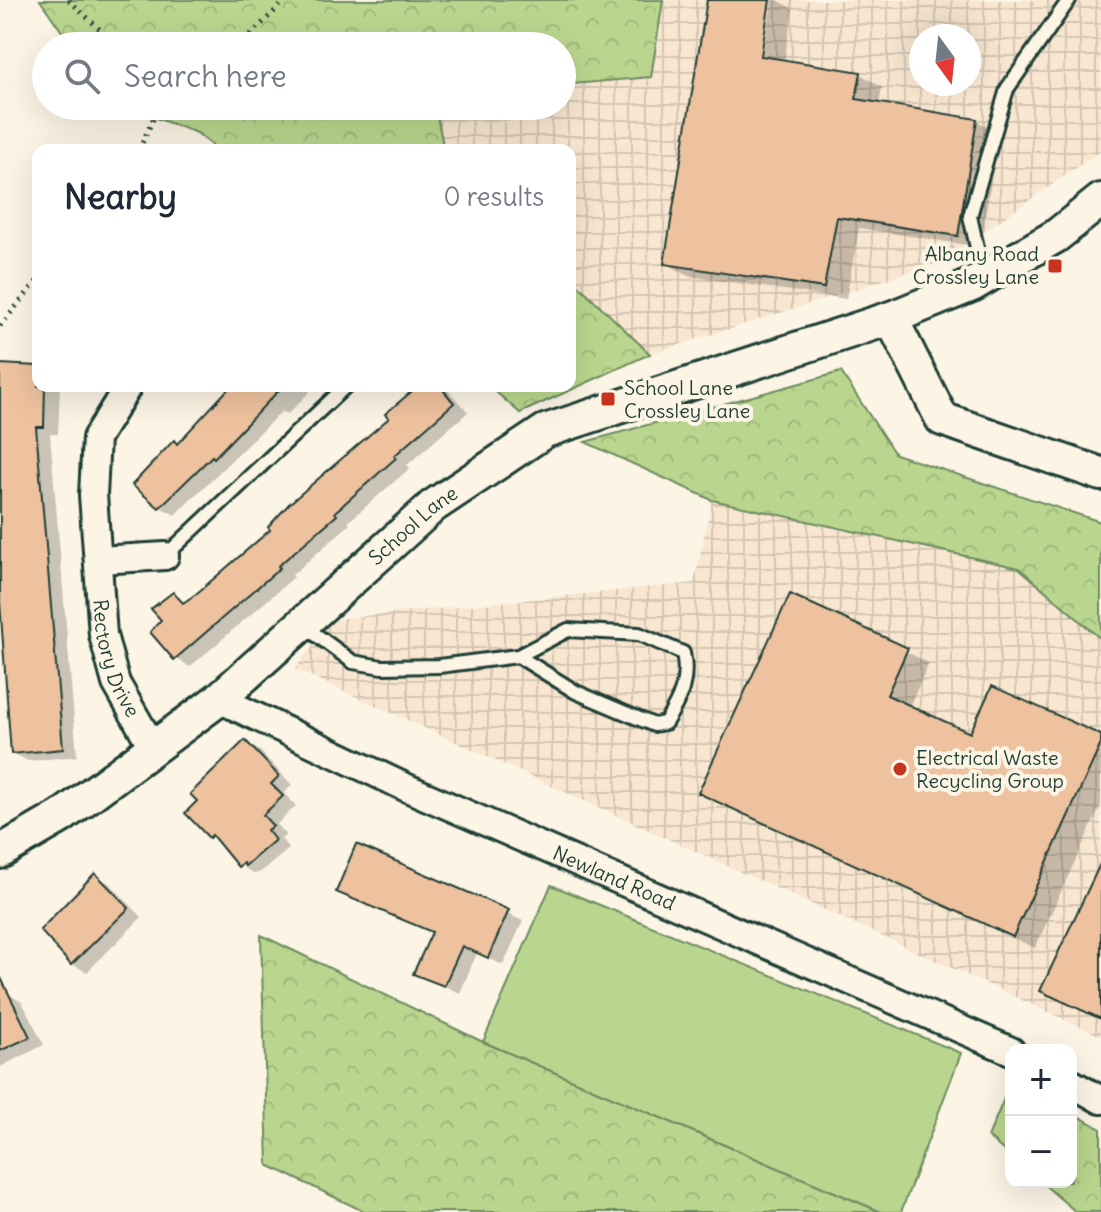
<!DOCTYPE html>
<html lang="en">
<head>
<meta charset="utf-8">
<style>
	body { margin:0; font-family:Delius,sans-serif; background:#f2f2f3; color:#1f2937 }
	.controls { position:absolute; right:24px; bottom:24px; display:grid; overflow:hidden; border-radius:16px; box-shadow:0 8px 32px #0002 }
	.controls button { width:72px; height:72px; display:grid; place-items:center; padding:0; border:0; border-bottom:2px solid #e0e1e3; background:#fff; color:#1f2937; font:40px sans-serif }
	.compass { position:absolute; left:909px; top:24px; width:72px; height:72px; border-radius:50%; background:#fff; box-shadow:0 8px 32px #0002; rotate:165deg }
	.list { margin:0; padding:0; list-style:none }
	h2 { display:flex; justify-content:space-between; align-items:center; height:104px; margin:0; padding:0 32px; font-size:34px }
	h2 small { font-size:26px; font-weight:400; color:#747a83 }
	.icon { flex:none; width:44px; height:44px; fill:none; stroke:currentColor; stroke-width:2; stroke-linecap:round; stroke-linejoin:round }
	.map { position:relative; flex:none; width:1101px; height:1212px; overflow:hidden }
	.search { position:absolute; background:#fff; box-shadow:0 8px 32px #0002; left:32px; top:32px; width:544px; height:88px; display:flex; align-items:center; gap:20px; box-sizing:border-box; padding:0 28px; border-radius:44px; color:#747a83; font-size:30px }
	.panel { position:absolute; background:#fff; box-shadow:0 8px 32px #0002; left:32px; top:144px; width:544px; height:248px; border-radius:16px }
	.map>svg:first-child { display:block }
	.industrial { fill:url(#industrial-grid); fill-rule:evenodd }
	.green { fill:#bad68e; stroke:#6c8a61; stroke-width:2 }
	.forest { fill:url(#forest-crowns); stroke:#6c8a61; stroke-width:2 }
	.shadow { fill:#0003; fill-rule:evenodd }
	.building { fill:#efc29f; stroke:#1f3d34; stroke-width:2 }
	.lines { fill:none; stroke-linecap:round; stroke-linejoin:round }
	.service-casing { stroke:#1f3d34; stroke-width:18 }
	.minor-casing { stroke:#1f3d34; stroke-width:32 }
	.tertiary-casing { stroke:#1f3d34; stroke-width:38 }
	.path { stroke:#1f3d34; stroke-width:5; stroke-dasharray:2 6; stroke-linecap:butt }
	.service { stroke:#fcf5e5; stroke-width:12 }
	.minor { stroke:#fcf5e5; stroke-width:26 }
	.tertiary { stroke:#fcf5e5; stroke-width:32 }
	.poi-dot { fill:#c8321e; stroke:#fcf5e5; stroke-width:3 }
	.labels { text-anchor:middle; stroke-width:8; stroke-linejoin:round; paint-order:stroke }
	.poi-label { font-size:20px; fill:#1f3d34; stroke:#fcf5e5; text-anchor:start }
	.street-label { font-size:20px; fill:#1f3d34; stroke:#fcf5e5 }
</style>
</head>
<body>
<div class="map">
<svg width="1101" height="1212" viewBox="0 0 1101 1212">
	<defs>
		<pattern id="industrial-grid" width="8" height="8" patternUnits="userSpaceOnUse" patternTransform="scale(2)"><rect width="8" height="8" fill="#f8e6d0"/><path d="M0 4h8M4 0v8" fill="none" stroke="#d4c6b3"/></pattern>
		<pattern id="forest-crowns" width="20" height="18" patternUnits="userSpaceOnUse" patternTransform="scale(2)"><rect width="20" height="18" fill="#bad68e"/><path d="M2 6a3 3 0 1 1 6 0M12 15a3 3 0 1 1 6 0" fill="none" stroke="#9fb97b"/></pattern>
	</defs>
	<rect width="100%" height="100%" fill="#fcf5e5"/>
	<filter id="ink" filterUnits="userSpaceOnUse"><feTurbulence type="fractalNoise" baseFrequency=".0125" numOctaves="2"/><feDisplacementMap in="SourceGraphic" scale="16" xChannelSelector="R" yChannelSelector="G"/><feConvolveMatrix kernelMatrix="1 2 1 2 8 2 1 2 1" color-interpolation-filters="sRGB"/></filter>
	<g filter="url(#ink)">
		<!-- industrial -->
		<path class="industrial" d="M 663,0 L 1101,0 L 1101,151 L 938,263 L 650,354 L 570,277 L 570,150 L 444,150 L 435,106 L 562,106 L 562,85 L 651,77 ZM 921,36 L 969,36 L 969,84 L 921,84 Z
			M 712,500 L 1020,568 L 1101,639 L 1101,1036 L 295,669 L 334,619 L 694,583 Z"/>
		<!-- green -->
		<path class="green" d="M 551,885 L 961,1053 L 901,1212 L 881,1212 L 483,1042 Z"/>
		<!-- forest -->
		<path class="forest" d="M 40,0 L 663,0 L 651,77 L 562,85 L 562,46 L 72,46 Z
			M 123,106 L 435,106 L 444,150 L 218,150 L 197,133 Z
			M 570,277 L 650,354 L 520,413 L 489,386 L 570,386 Z
			M 841,372 L 895,454 L 1101,522 L 1101,639 L 1019,568 L 712,500 L 585,442 Z
			M 261,935 L 483,1042 L 881,1212 L 365,1212 L 268,1165 Z
			M 1011,1082 L 1011,1157 L 988,1137 Z
			M 1071,1112 L 1101,1129 L 1101,1212 L 1076,1212 L 1041,1182 L 1071,1182 Z"/>
		<!-- shadow -->
		<path class="shadow" d="M 709,0 L 778,0 L 793,9 L 784,62 L 860,74 L 882,87 L 879,105 L 977,121 L 999,133 L 980,247 L 859,228 L 846,299 L 688,276 L 666,263 ZM 768,2 L 772,2 L 761,66 L 757,66 Z
			M 38,368 L 38,386 L 60,386 L 58,434 L 50,434 L 77,756 L 28,761 L 13,753 L 0,568 L 0,383 Z
			M 245,386 L 315,386 L 288,414 L 282,411 L 175,515 L 160,507 Z
			M 422,386 L 444,386 L 468,412 L 407,465 L 410,468 L 348,522 L 350,524 L 292,575 L 294,577 L 190,667 L 176,658 L 164,620 L 173,595 L 187,603 L 273,530 Z
			M 791,596 L 929,663 L 909,707 L 971,735 L 1101,737 L 1101,805 L 1035,948 L 701,792 Z
			M 245,743 L 260,751 L 292,785 L 284,793 L 296,806 L 277,824 L 286,835 L 281,839 L 289,849 L 261,872 L 254,874 L 240,865 L 220,842 L 210,836 Z
			M 357,847 L 523,921 L 503,965 L 477,953 L 460,993 L 415,973 L 434,933 L 338,891 Z
			M 1101,867 L 1101,1020 L 1043,991 Z
			M 96,876 L 110,884 L 142,917 L 87,972 L 72,964 L 42,930 Z
			M 8,994 L 22,1002 L 44,1045 L 0,1067 L 0,998 Z"/>
		<!-- building -->
		<path class="building" d="M 707,0 L 770,0 L 761,56 L 861,72 L 856,99 L 977,119 L 958,236 L 837,217 L 824,288 L 664,264 Z
			M 0,364 L 38,366 L 38,386 L 45,386 L 44,427 L 36,427 L 63,749 L 11,754 L 0,602 Z
			M 231,386 L 283,386 L 214,458 L 212,456 L 159,508 L 132,485 L 174,440 L 177,444 Z
			M 418,386 L 440,386 L 454,403 L 394,456 L 396,458 L 335,512 L 337,515 L 278,566 L 280,568 L 174,660 L 150,632 L 161,620 L 151,609 L 173,592 L 183,603 L 196,594 L 270,530 L 268,527 L 289,504 L 389,418 L 385,414 Z
			M 790,594 L 908,648 L 887,695 L 970,733 L 992,686 L 1101,735 L 1101,744 L 1013,937 L 698,793 Z
			M 245,740 L 279,776 L 271,784 L 283,796 L 263,815 L 273,826 L 267,830 L 275,840 L 245,866 L 243,863 L 238,867 L 212,835 L 209,838 L 185,813 L 197,801 L 190,794 Z
			M 356,844 L 509,910 L 488,958 L 462,946 L 444,986 L 413,974 L 432,932 L 336,892 Z
			M 1101,862 L 1101,1019 L 1040,991 Z
			M 95,873 L 129,908 L 71,965 L 40,930 Z
			M 0,976 L 30,1037 L 0,1051 Z"/>
		<g class="lines">
			<defs>
				<path id="service" d="M 983,275 L 970,216 L 1007,89 L 1069,0
					M 165,556 L 346,386
					M 304,626 L 353,662 L 382,667 L 439,666 L 518,656 L 576,692 L 654,725 L 665,723 C 680,700 689,680 683,653 L 639,634 L 568,630 L 518,656"/>
				<g id="minor">
					<path id="s1" d="M 128,386 L 96,438 L 93,495 L 103,635 L 116,683 L 153,748"/>
					<path d="M 99,560 L 165,556"/>
					<path id="s2" d="M 219,699 L 405,787 L 1011,1051"/>
					<path d="M 1071,1083 L 1101,1100"/>
				</g>
				<g id="tertiary">
					<path d="M 891,318 L 942,419 L 1101,474"/>
					<path id="s3" d="M 0,852 L 62,816 L 219,699 L 433,506 L 545,431 L 891,318 L 972,285 L 1056,236 L 1101,200"/>
				</g>
			</defs>
			<!-- service casing -->
			<use href="#service" class="service-casing"/>
			<!-- minor casing -->
			<use href="#minor" class="minor-casing"/>
			<!-- tertiary casing -->
			<use href="#tertiary" class="tertiary-casing"/>
			<!-- path -->
			<path class="path" d="M 69,0 L 117,46
				M 239,46 L 286,0
				M 139,150 L 154,117 L 163,106
				M 0,326 L 38,280"/>
			<!-- service -->
			<use href="#service" class="service"/>
			<!-- minor -->
			<use href="#minor" class="minor"/>
			<!-- tertiary -->
			<use href="#tertiary" class="tertiary"/>
		</g>
	</g>
	<!-- markers -->
	<g class="poi-dot">
		<rect x="1047" y="258" width="16" height="16" rx="4"/>
		<rect x="600" y="391" width="16" height="16" rx="4"/>
		<circle cx="900" cy="769" r="8"/>
	</g>
	<g class="labels">
		<!-- poi labels -->
		<g class="poi-label">
			<text x="1039" y="261" text-anchor="end">Albany Road<tspan x="1039" dy="23">Crossley Lane</tspan></text>
			<text x="624" y="395">School Lane<tspan x="624" dy="23">Crossley Lane</tspan></text>
			<text x="916" y="765">Electrical Waste<tspan x="916" dy="23">Recycling Group</tspan></text>
		</g>
		<!-- street labels -->
		<g class="street-label">
			<text dy="7" stroke="none"><textPath href="#s3" startOffset="528">School Lane</textPath></text>
			<text dy="7" stroke="none"><textPath href="#s1" startOffset="284">Rectory Drive</textPath></text>
			<text dy="7" stroke="none"><textPath href="#s2" startOffset="434">Newland Road</textPath></text>
		</g>
	</g>
</svg>
<div class="controls">
<button>+</button>
<button>−</button>
</div>
<svg class="compass" viewBox="-18 -18 36 36"><path d="M0-13l5 13h-10z" fill="#e53935"/><path d="M0 13l5-13h-10z" fill="#747a83"/></svg>
<div class="search"><svg class="icon" aria-label="search" viewBox="0 0 24 24"><circle cx="10" cy="10" r="6"/><path d="M15 15l6 6"/></svg>Search here</div>
<section class="panel">
<h2>Nearby<small>0 results</small></h2>
<ul class="list">
</ul>
</section>
</div>
</body>
</html>
